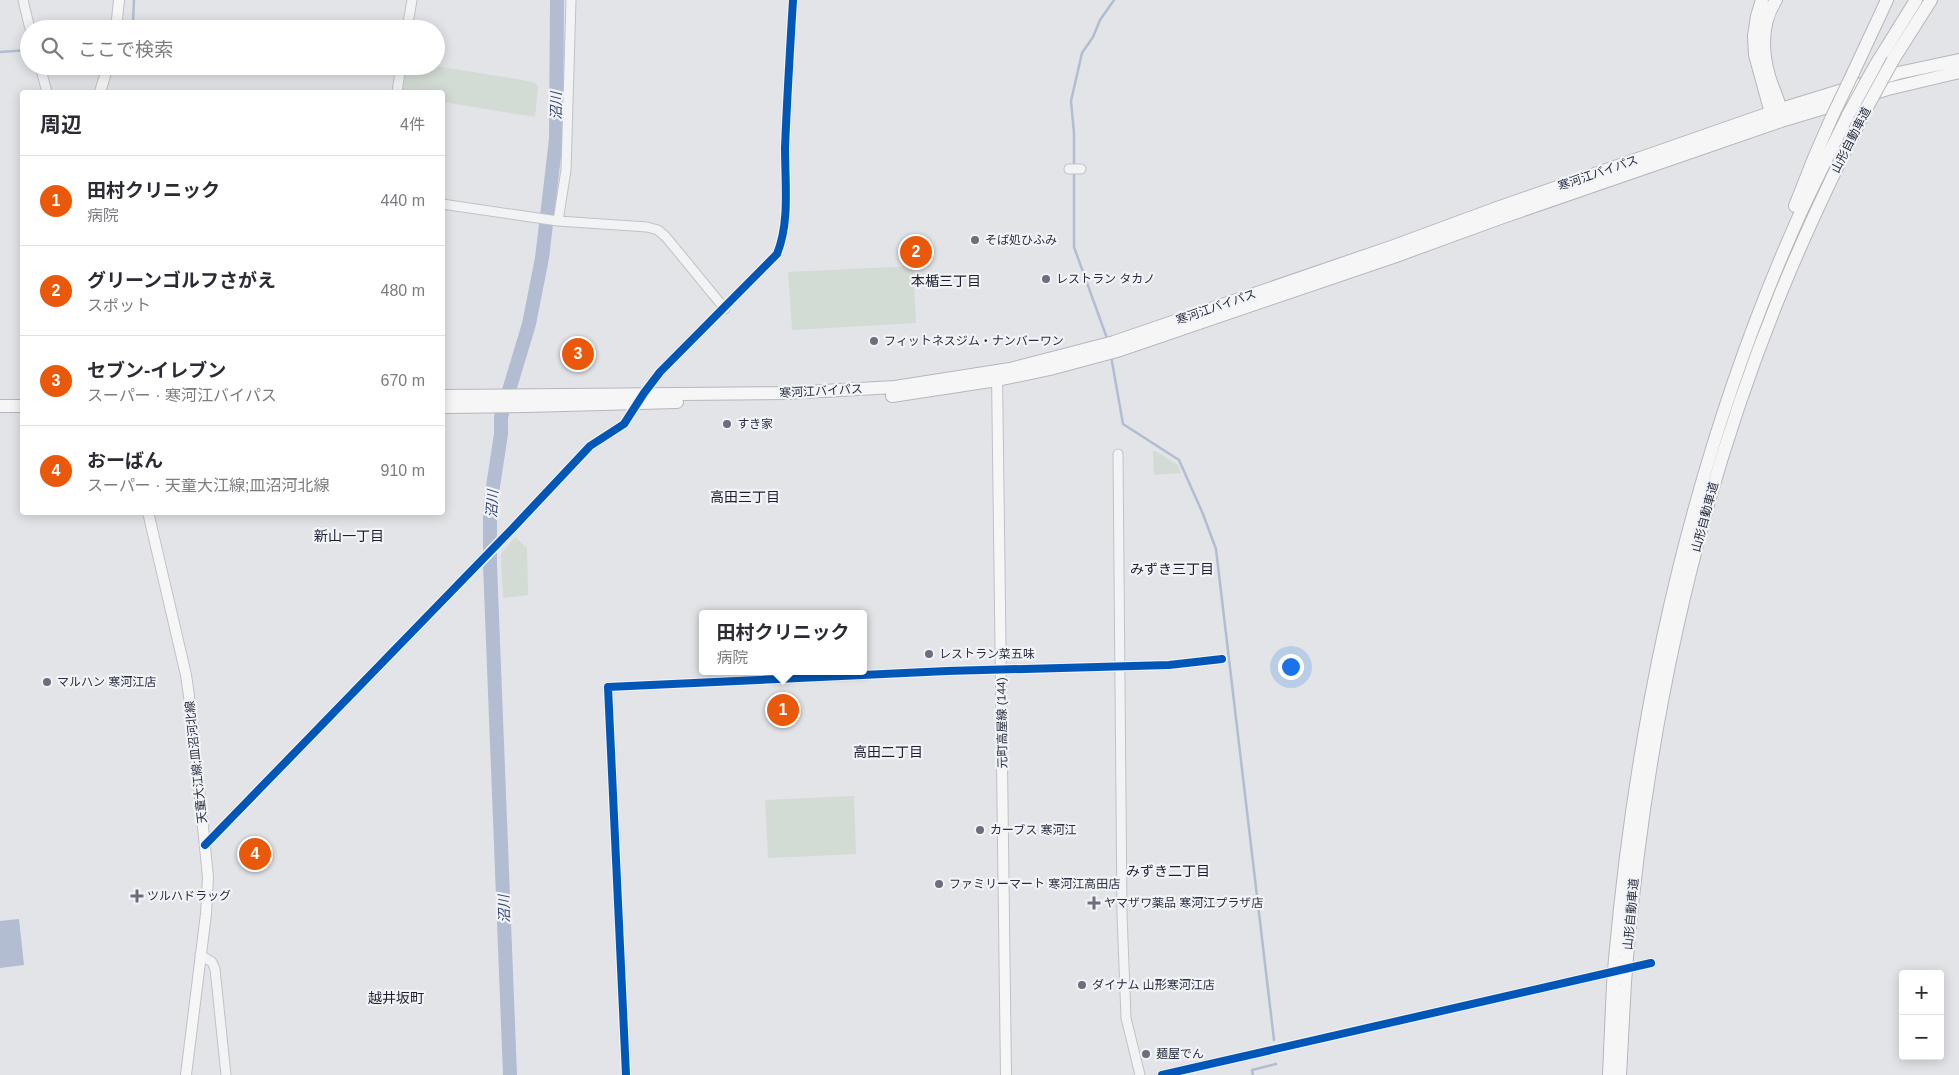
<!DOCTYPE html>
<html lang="ja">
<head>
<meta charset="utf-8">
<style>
	body { margin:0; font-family:Helvetica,"Noto Sans JP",sans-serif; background:#f7f7f7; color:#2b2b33 }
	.controls { position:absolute; right:15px; bottom:15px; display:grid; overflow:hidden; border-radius:5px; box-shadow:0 2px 12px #0003 }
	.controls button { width:45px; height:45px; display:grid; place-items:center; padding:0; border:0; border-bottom:1px solid #e1e1e2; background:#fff; color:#2b2b33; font:25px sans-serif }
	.you { position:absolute; left:1290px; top:666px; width:18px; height:18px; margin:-12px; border:4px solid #fff; border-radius:50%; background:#1a73e8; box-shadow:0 0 0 8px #1a73e833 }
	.badge { display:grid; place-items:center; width:32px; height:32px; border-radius:50%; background:#ea580c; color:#fff; font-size:16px; font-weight:700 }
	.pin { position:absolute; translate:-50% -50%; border:2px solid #fff; box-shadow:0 1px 5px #0006 }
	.popup { position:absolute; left:699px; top:610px; width:168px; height:65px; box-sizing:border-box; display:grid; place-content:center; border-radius:5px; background:#fff; filter:drop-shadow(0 1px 4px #0005); font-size:16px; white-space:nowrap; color:#7c7c81 }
	.popup b { font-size:19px; color:#2b2b33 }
	.popup::after { content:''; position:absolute; left:50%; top:100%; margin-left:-10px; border:10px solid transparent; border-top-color:#fff }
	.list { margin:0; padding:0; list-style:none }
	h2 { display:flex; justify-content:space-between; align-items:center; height:65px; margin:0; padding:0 20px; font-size:21px }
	h2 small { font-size:16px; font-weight:400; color:#7c7c81 }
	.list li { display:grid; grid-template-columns:32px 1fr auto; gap:15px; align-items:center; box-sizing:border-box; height:90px; padding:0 20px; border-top:1px solid #e1e1e2 }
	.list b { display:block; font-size:19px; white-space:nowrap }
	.list p { margin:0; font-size:16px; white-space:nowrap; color:#7c7c81 }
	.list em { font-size:16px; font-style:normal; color:#7c7c81 }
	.icon { flex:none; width:28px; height:28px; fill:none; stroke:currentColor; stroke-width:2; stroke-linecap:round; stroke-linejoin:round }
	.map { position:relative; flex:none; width:1959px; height:1075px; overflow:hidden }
	.search { position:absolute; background:#fff; box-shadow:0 2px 12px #0003; left:20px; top:20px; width:425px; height:55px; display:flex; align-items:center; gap:12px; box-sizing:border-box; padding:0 18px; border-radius:28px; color:#7c7c81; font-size:19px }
	.panel { position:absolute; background:#fff; box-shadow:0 2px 12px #0003; left:20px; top:90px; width:425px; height:425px; border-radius:5px }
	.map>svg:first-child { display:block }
	.green { fill:#d2dbd4 }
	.water { fill:#b2bdd2 }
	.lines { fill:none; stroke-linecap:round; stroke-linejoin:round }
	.stream { stroke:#b2bdd2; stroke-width:2.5 }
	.river { stroke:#b2bdd2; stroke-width:14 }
	.minor-casing { stroke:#c1c2c6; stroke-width:11 }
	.major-casing { stroke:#c0c1c6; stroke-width:12 }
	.highway-casing { stroke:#b5b7bd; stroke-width:14 }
	.minor { stroke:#f2f3f5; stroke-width:9 }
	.major { stroke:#f6f6f7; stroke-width:10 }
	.highway { stroke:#f6f6f7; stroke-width:12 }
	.highway-bridge-casing { stroke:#b5b7bd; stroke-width:14; stroke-linecap:butt }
	.highway-bridge { stroke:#f6f6f7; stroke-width:12 }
	.cycleway-casing { stroke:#f1f3f7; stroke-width:11 }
	.cycleway { stroke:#0057b8; stroke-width:8 }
	.poi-dot { fill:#6b6e7b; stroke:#f1f3f7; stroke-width:2 }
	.labels { text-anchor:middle; stroke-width:4.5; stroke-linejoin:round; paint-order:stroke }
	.street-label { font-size:12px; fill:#2a2f41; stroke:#f1f3f7 }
	.poi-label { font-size:12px; fill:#2a2f41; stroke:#f1f3f7; text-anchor:start }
	.water-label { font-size:14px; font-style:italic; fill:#354874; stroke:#f1f3f7 }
	.neighbourhood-label { font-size:14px; fill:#1c2032; stroke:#f1f3f7 }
</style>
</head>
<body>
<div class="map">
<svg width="1959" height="1075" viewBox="0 0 1959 1075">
	<rect width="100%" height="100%" fill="#e3e4e8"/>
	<!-- green -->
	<path class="green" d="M 406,66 L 436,66 L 534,82 L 538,87 L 535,117 L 443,102 L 442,92 L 402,92 Z
		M 913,266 L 916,323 L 792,330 L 788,272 Z
		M 1155,451 L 1178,465 L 1181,473 L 1154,475 L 1153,452 Z
		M 515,537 L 527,548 L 528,595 L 503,598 L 501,554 Z
		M 854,796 L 856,854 L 768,858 L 765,800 Z"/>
	<!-- water -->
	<path class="water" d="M 19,919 L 24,965 L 0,968 L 0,921 Z"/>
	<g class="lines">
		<!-- stream -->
		<path class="stream" d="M 133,22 L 134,0
			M 0,52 L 29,50
			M 1074,167 L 1074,133 L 1071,101 L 1082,53 L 1093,37 L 1100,20 L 1114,0
			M 1074,172 L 1074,247 L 1108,341
			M 1111,356 L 1123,424 L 1179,460 L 1203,514 L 1216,549 L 1274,1040
			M 1253,1075 L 1252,1070 L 1276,1064"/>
		<!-- river -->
		<path class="river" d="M 510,1075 L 490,565 L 490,506 L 501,434 L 501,417 L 529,324 L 542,258 L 551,182 L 556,139 L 557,0"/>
		<defs>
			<path id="minor" d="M 23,0 L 30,29
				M 407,29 L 412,0
				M 40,66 L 47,92
				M 397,92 L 401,66
				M 1069,169 L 1081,169
				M 442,204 L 558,221 L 647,227 L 658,230 L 666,237 L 725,309
				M 558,221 L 566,170 L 571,0
				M 1118,454 L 1122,914 L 1126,1018 L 1140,1075
				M 205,845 L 512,529 L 590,446 L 624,424 L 644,393 L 660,372 L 777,254 C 790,222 785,183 785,148 C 787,99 790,49 793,0
				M 200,955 L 212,962 L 215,969 L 226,1075
				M 626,1075 L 608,687 L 947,671 L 1169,665 L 1222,659
				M 1162,1075 L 1651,963"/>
			<path id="major" d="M 116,29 L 119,0
				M 100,92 L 108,66
				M 997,374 L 1006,1075
				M 148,512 L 186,675 L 192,717 L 208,877 L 206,914 L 186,1075"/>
			<path id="highway" d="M 1762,0 L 1757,16 L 1754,36 L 1755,55 L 1771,113 L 1781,121 C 1782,104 1774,93 1769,76 C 1762,51 1761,23 1776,0
				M 1893,60 L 1931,0
				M 1875,66 L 1916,0
				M 1853,73 L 1887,0
				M 1795,206 L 1814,158 L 1831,119
				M 442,396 L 787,393 L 895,387 L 1010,369 L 1114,342 L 1394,246 L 1497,208 L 1781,109 L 1898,73 L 1959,60
				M 892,396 L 997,380 L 1050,369 L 1117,351 L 1396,256 L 1503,217 L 1781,121 L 1888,89 L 1959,72
				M 0,406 L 22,406
				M 442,407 L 526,406 L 677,402
				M 1627,957 C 1647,730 1694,506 1780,295 C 1806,231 1835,170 1866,109
				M 1615,959 C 1638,703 1694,450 1800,214 C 1815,181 1832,148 1848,115
				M 1609,1075 L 1613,984
				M 1620,1075 L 1625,982"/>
		</defs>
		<!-- minor casing -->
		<use href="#minor" class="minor-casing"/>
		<!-- major casing -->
		<use href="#major" class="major-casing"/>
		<!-- highway casing -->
		<use href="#highway" class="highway-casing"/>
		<!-- minor -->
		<use href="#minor" class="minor"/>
		<!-- major -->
		<use href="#major" class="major"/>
		<!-- highway -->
		<use href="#highway" class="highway"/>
		<defs>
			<path id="highway-bridge" d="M 1866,109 L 1893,60
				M 1848,115 L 1875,66
				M 1831,119 L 1853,73
				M 1625,982 L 1627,957
				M 1613,984 L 1615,959"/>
		</defs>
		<!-- highway-bridge casing -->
		<use href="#highway-bridge" class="highway-bridge-casing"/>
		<!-- highway-bridge -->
		<use href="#highway-bridge" class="highway-bridge"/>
		<defs>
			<path id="cycleway" d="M 205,845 L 512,529 L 590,446 L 624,424 L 644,393 L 660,372 L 777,254 C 790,222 785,183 785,148 C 787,99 790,49 793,0
				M 626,1075 L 608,687 L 947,671 L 1169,665 L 1222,659
				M 1162,1075 L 1651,963"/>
		</defs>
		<!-- cycleway casing -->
		<use href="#cycleway" class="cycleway-casing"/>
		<!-- cycleway -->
		<use href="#cycleway" class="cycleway"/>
	</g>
	<!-- markers -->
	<g class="poi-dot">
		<circle cx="975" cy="240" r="5"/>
		<circle cx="1046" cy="279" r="5"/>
		<circle cx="874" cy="341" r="5"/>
		<circle cx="727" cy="424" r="5"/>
		<circle cx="929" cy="654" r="5"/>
		<circle cx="47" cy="682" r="5"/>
		<circle cx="980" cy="830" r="5"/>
		<circle cx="939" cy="884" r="5"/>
		<path d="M134.5 888.5h5v5h5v5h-5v5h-5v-5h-5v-5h5z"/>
		<path d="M1091.5 895.5h5v5h5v5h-5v5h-5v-5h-5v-5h5z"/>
		<circle cx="1082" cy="985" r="5"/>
		<circle cx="1146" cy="1054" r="5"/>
	</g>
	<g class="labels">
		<!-- street labels -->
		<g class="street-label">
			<text transform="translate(1851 140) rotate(-63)" y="4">山形自動車道</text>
			<text transform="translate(1598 173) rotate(-19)" y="4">寒河江バイパス</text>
			<text transform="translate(1216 307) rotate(-19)" y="4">寒河江バイパス</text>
			<text transform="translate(821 391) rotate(-3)" y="4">寒河江バイパス</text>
			<text transform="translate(1705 517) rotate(-75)" y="4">山形自動車道</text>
			<text transform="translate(1002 723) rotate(-91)" y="4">元町高屋線 (144)</text>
			<text transform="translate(196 762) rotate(-96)" y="4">天童大江線;皿沼河北線</text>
			<text transform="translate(1631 914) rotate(-85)" y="4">山形自動車道</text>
		</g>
		<!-- poi labels -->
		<g class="poi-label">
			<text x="985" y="244">そば処ひふみ</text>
			<text x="1056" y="283">レストラン タカノ</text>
			<text x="884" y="345">フィットネスジム・ナンバーワン</text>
			<text x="737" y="428">すき家</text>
			<text x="939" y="658">レストラン菜五味</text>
			<text x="57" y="686">マルハン 寒河江店</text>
			<text x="990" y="834">カーブス 寒河江</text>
			<text x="949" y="888">ファミリーマート 寒河江高田店</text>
			<text x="147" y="900">ツルハドラッグ</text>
			<text x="1104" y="907">ヤマザワ薬品 寒河江プラザ店</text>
			<text x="1092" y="989">ダイナム 山形寒河江店</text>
			<text x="1156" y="1058">麺屋でん</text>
		</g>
		<!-- water labels -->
		<g class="water-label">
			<text transform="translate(556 106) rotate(-90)" y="5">沼川</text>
			<text transform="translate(492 504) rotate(-87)" y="5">沼川</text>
			<text transform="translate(504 909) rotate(-92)" y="5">沼川</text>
		</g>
		<!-- neighbourhood labels -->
		<g class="neighbourhood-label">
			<text x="946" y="286">本楯三丁目</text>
			<text x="745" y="502">高田三丁目</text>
			<text x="349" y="541">新山一丁目</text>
			<text x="1172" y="574">みずき三丁目</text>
			<text x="888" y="757">高田二丁目</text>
			<text x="1168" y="876">みずき二丁目</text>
			<text x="396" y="1003">越井坂町</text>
		</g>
	</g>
</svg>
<div class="controls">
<button>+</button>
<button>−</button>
</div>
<div class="you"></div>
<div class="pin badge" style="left:783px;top:710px">1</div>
<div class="popup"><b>田村クリニック</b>病院</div>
<div class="pin badge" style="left:916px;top:252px">2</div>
<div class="pin badge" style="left:578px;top:354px">3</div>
<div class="pin badge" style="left:255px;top:854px">4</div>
<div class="search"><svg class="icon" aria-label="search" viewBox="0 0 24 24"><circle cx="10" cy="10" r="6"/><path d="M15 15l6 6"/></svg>ここで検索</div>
<section class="panel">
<h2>周辺<small>4件</small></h2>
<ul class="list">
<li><span class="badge">1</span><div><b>田村クリニック</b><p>病院</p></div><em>440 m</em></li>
<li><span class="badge">2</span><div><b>グリーンゴルフさがえ</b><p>スポット</p></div><em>480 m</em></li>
<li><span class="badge">3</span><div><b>セブン-イレブン</b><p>スーパー · 寒河江バイパス</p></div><em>670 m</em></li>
<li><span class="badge">4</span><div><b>おーばん</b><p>スーパー · 天童大江線;皿沼河北線</p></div><em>910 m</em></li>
</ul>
</section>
</div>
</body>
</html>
